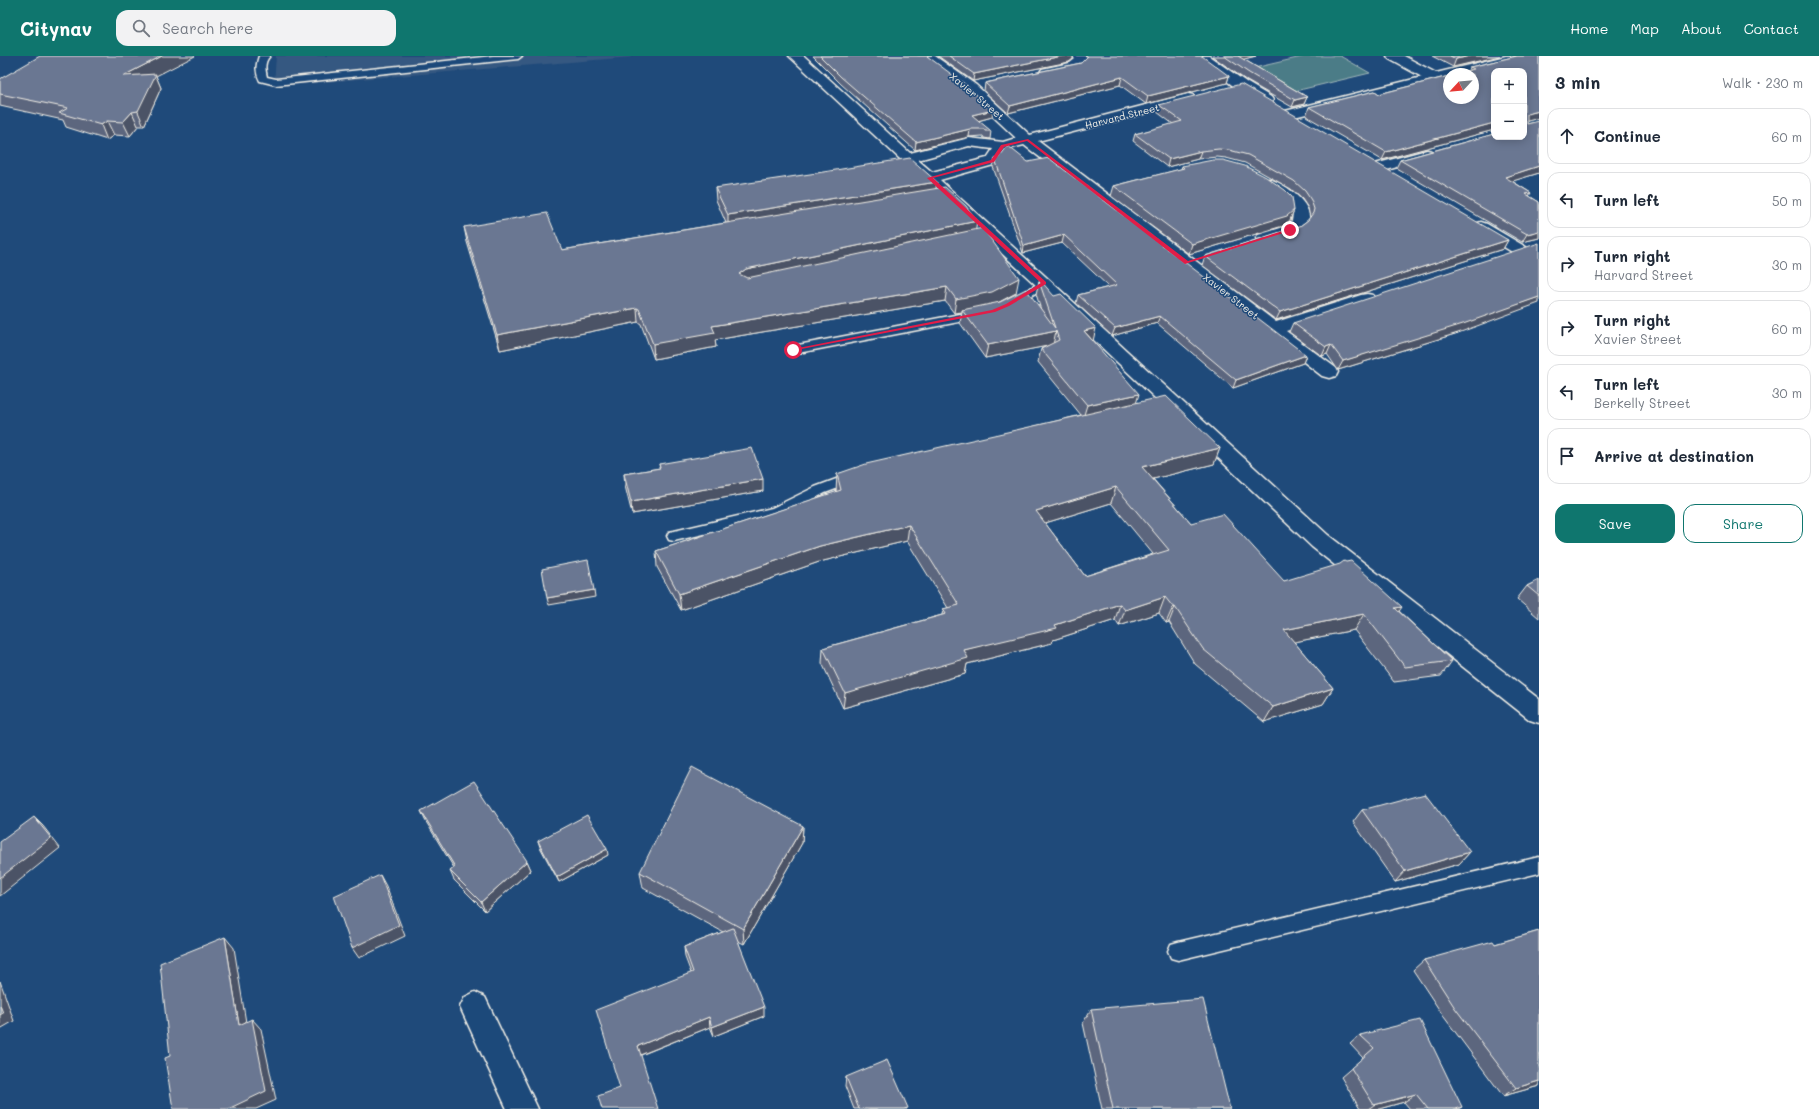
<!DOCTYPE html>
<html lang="en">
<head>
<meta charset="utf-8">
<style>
	body { margin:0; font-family:Mali,sans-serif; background:#f2f2f3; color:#1f2937 }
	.controls { position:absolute; right:12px; top:12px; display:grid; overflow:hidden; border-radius:8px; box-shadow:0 2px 10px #0003 }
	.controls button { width:36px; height:36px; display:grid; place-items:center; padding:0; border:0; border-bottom:1px solid #e0e1e3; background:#fff; color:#1f2937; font:20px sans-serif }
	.compass { position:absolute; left:1443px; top:12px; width:36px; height:36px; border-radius:50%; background:#fff; box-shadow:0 2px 10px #0003; rotate:244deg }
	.stop { position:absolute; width:12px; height:12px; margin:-9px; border:3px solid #e11d48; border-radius:50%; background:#fff }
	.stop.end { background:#e11d48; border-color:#fff; box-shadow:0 1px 4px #0008 }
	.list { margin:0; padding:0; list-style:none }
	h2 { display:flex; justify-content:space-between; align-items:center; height:52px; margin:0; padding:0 16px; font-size:17px }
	h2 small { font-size:13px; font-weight:400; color:#747a83 }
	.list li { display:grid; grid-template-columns:26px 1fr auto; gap:12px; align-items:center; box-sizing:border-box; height:56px; margin:0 8px 8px; padding:0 8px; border:1px solid #e0e1e3; border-radius:12px }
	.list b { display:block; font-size:15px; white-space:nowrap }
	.list p { margin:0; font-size:13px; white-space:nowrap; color:#747a83 }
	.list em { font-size:13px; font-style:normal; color:#747a83 }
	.actions { display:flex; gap:8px; padding:12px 16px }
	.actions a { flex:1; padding:9px 0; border:1px solid #0f766e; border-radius:12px; text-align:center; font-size:14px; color:#0f766e }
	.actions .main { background:#0f766e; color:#fff }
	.icon { flex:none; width:22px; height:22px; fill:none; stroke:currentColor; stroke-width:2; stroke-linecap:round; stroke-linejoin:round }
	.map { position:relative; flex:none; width:1539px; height:1053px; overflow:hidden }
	header { display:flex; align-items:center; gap:24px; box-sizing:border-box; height:56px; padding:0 20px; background:#0f766e; color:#fff }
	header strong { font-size:19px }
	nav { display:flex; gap:22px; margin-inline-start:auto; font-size:14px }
	.search { width:280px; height:36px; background:#f2f2f3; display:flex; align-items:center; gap:10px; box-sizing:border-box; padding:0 14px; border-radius:12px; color:#747a83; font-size:15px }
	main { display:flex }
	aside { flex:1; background:#fff }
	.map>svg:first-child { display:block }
	.built { fill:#365881 }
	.green { fill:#4c7c87; stroke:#a0b6b8 }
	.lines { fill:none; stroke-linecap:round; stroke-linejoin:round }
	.service-casing { stroke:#f4f1e8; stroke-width:3 }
	.minor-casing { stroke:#f4f1e8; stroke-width:3 }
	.service { fill:#1f4a7a; fill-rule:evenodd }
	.minor { fill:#1f4a7a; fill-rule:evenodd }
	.wall { fill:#5c667e; stroke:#f4f1e8; fill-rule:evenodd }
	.shaded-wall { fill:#4b5366; stroke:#f4f1e8 }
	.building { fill:#6b7792; stroke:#f4f1e8; fill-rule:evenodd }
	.route { fill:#e11d48 }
	.labels { text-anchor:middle; stroke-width:3; stroke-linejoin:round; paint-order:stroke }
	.far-street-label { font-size:10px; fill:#f4f1e8; stroke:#1f4a7a }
</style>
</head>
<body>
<header>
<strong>Citynav</strong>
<div class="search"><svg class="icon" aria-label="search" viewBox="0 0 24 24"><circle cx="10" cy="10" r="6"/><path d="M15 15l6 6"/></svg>Search here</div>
<nav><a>Home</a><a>Map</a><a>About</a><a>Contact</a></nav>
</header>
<main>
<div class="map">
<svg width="1539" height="1053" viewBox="0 0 1539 1053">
	<rect width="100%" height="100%" fill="#1f4a7a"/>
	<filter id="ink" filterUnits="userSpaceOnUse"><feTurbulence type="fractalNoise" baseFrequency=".025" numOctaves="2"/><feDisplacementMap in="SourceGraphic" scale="8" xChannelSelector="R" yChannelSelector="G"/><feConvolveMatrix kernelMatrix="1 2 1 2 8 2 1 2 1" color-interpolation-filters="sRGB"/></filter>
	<g filter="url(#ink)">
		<!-- built -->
		<path class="built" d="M 276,0 L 631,0 L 632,1 L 274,30 Z"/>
		<!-- green -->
		<path class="green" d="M 1306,0 L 1340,0 L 1370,17 L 1291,36 L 1254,12 Z"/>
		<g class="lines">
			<defs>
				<path id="service" d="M 259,0 L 270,0 C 264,6 265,13 267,21 L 276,23 L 493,0 L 522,0 L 518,3 L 276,29 L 260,25 C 255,16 256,9 259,0 Z
					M 1044,224 L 1048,225 L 1050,227 L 1048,229 L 1015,250 L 1007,250 L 1005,247 Z
					M 981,254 L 985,255 L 987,258 L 985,261 L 793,298 L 789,297 L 787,294 L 789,291 L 793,290 Z
					M 855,416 L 860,418 L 862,421 L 860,424 L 825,437 L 781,460 L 674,485 L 669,484 L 667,480 L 669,476 L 674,475 L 772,452 L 815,431 Z
					M 1539,801 L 1539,817 L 1178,904 L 1171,902 L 1168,895 L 1171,888 L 1178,886 Z"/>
				<path id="minor" d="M 789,0 L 804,0 L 910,97 L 969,82 L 1003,86 L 1016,82 L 966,35 L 919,0 L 935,0 L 976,29 L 1030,79 L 1188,38 L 1193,39 L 1195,42 L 1193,45 L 1038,85 L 1276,266 L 1361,239 L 1367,238 L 1373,239 L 1376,243 L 1373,247 L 1286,275 L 1336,312 L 1338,316 L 1336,320 L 1329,322 L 1322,320 L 1024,89 L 1008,93 L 997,108 L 940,124 L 1328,479 L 1539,643 L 1539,667 L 1530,664 L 1312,491 L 1038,231 ZM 969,90 L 993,93 L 987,102 L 932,116 L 918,104 Z
					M 1072,0 L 1086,0 L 1089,4 C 1082,14 1054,22 1042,19 L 1040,16 L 1042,13 L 1070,7 L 1075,3 Z
					M 1193,0 L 1209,0 L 1246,26 L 1271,41 L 1273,44 L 1271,47 L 1261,47 L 1236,32 Z
					M 1387,0 L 1404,0 L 1436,17 L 1506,0 L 1529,0 L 1527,3 L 1465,18 L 1449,18 L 1449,22 L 1440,25 L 1290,62 L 1285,61 L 1283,58 L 1285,55 L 1422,21 L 1389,3 Z
					M 1427,94 L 1432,95 L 1434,98 L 1432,101 L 1380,116 L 1375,114 L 1372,111 L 1375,108 Z
					M 1269,123 C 1284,127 1318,150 1307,169 C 1302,176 1291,179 1282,182 C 1274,184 1267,188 1258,185 L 1256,182 L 1258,179 L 1284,171 L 1292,165 C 1297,143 1271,142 1261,128 L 1264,125 Z
					M 1481,166 L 1487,168 L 1526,191 L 1528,194 L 1526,197 L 1520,199 L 1514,197 L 1475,174 L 1473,171 L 1475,168 Z
					M 475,936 L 485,941 L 538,1053 L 507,1053 L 460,951 L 465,941 Z"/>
			</defs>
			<!-- service casing -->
			<use href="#service" class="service-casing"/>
			<!-- minor casing -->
			<use href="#minor" class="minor-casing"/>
			<!-- service -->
			<use href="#service" class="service"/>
			<!-- minor -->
			<use href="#minor" class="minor"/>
		</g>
		<!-- wall -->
		<path class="wall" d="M 813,0 L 927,0 L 992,61 L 978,65 L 991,75 L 990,83 L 984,82 L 983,80 L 969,81 L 915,94 L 841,28 Z
			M 938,0 L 1073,0 L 1073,3 L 1069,6 L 973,25 Z
			M 1212,0 L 1256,0 L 1243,3 L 1307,41 L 1304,48 L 1292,51 L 1247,25 Z
			M 1432,0 L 1500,0 L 1453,11 Z
			M 1517,0 L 1539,0 L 1539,62 L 1527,65 L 1527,68 L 1539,65 L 1539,117 L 1512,125 L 1531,137 L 1529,140 L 1539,146 L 1539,182 L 1522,186 L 1396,112 L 1400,104 L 1494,78 L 1494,81 L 1524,81 L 1524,15 L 1494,15 L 1494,74 L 1382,104 L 1306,60 L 1309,51 L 1375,35 L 1379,38 L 1449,20 L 1449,42 L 1473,42 L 1473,18 L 1455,18 L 1469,14 L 1470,11 Z
			M 1081,7 L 1229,20 L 1227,27 L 1146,48 L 1120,29 L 1008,57 L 984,35 L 985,27 Z
			M 156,20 L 161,32 L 144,70 L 138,70 L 130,80 L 114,79 L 107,84 L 66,71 L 63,64 L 0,50 L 0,23 Z
			M 1159,49 L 1508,184 L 1503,193 L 1276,264 L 1202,209 L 1205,200 L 1300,170 L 1308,164 L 1310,161 L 1308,152 L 1302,143 L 1291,133 L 1245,107 L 1226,102 L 1217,101 L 1198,103 L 1167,111 L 1133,85 L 1135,78 L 1173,68 L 1157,56 Z
			M 995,103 L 1028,106 L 1306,299 L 1303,307 L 1233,332 L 1157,267 L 1112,280 L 1076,247 L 1078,239 L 1109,231 L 1062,187 L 1023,197 L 993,111 Z
			M 1182,110 L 1294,154 L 1290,164 L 1283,170 L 1189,198 L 1111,140 L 1114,130 L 1181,113 Z
			M 715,132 L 936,132 L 977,165 L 975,174 L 1016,237 L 997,247 L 1041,254 L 1036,238 L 1039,225 L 1093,285 L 1136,347 L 1220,392 L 1214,408 L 1153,423 L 1191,467 L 1284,525 L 1399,555 L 1452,605 L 1441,620 L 1394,626 L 1354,574 L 1294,586 L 1333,632 L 1323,648 L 1264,666 L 1195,608 L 1169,566 L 1166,567 L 1159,557 L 1119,570 L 1115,564 L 1053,584 L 1052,587 L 967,608 L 965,618 L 843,652 L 822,607 L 823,592 L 942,559 L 943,553 L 948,552 L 907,485 L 819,506 L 681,554 L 657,511 L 656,495 L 836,436 L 837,418 L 1081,359 L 1038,306 L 1041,293 L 1047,290 L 985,302 L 960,267 L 962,256 L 954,257 L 945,245 L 715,284 L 716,291 L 654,303 L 641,268 L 638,266 L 500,294 L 467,186 L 464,171 L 562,194 L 726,167 L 716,144 ZM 1111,447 L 1153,498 L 1085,520 L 1045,467 Z
			M 1293,267 L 1458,277 L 1338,314 L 1327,298 L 1322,300 L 1289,276 Z
			M 659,408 L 763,435 L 632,458 L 625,430 L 624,418 L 660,412 Z
			M 1539,524 L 1539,562 L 1517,543 L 1527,530 Z
			M 1362,754 L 1470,796 L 1459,808 L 1395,826 L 1353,766 Z
			M 421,755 L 527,805 L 531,814 L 485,855 L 454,824 L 450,815 L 454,812 L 425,764 Z
			M 803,770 L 802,787 L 744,888 L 738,885 L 764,960 L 714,980 L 710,971 L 641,999 L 620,1032 L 691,917 L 685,901 L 684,891 L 723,876 L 643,832 L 640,816 Z
			M 538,785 L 608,799 L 559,826 L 540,791 Z
			M 1539,875 L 1539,1030 L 1503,1040 L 1444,961 L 1413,914 L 1424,904 L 1495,888 Z
			M 1091,953 L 1230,1053 L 1102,1053 L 1083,967 Z
			M 1360,979 L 1462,1051 L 1458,1053 L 1410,1053 L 1404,1046 L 1379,1053 L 1360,1053 L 1341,1021 L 1363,1002 L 1350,988 Z
			M 846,1021 L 907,1053 L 854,1053 L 845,1030 Z"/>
		<!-- shaded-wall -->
		<path class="shaded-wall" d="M 162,0 L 195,0 L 156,20 L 161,32 L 144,70 L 123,20 Z
			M 1062,0 L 1073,0 L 1073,3 L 1069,6 L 973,25 L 974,18 Z
			M 1235,0 L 1256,0 L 1233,6 Z
			M 1471,0 L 1500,0 L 1453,11 L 1456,3 Z
			M 1229,20 L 1227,27 L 1146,48 L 1148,40 Z
			M 1122,21 L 1120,29 L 1008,57 L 1010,50 Z
			M 1307,41 L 1304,48 L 1292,51 L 1295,44 Z
			M 993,54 L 992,61 L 970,67 L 972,59 Z
			M 1539,55 L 1539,62 L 1524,66 L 1527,58 Z
			M 132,56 L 138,70 L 130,80 L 123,66 Z
			M 107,65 L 114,79 L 107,84 L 101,69 Z
			M 1494,67 L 1494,74 L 1382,104 L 1386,96 Z
			M 970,73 L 969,81 L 915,94 L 916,86 Z
			M 1201,95 L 1198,103 L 1167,111 L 1169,103 Z
			M 1539,110 L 1539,117 L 1500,129 L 1505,121 Z
			M 937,126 L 935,138 L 728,171 L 728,159 Z
			M 1294,154 L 1290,164 L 1283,170 L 1189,198 L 1192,188 Z
			M 977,165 L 975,179 L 747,228 L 739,218 L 746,213 Z
			M 1539,175 L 1539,182 L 1522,186 L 1527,178 Z
			M 1064,179 L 1062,187 L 1023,197 L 1024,190 Z
			M 1508,184 L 1503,193 L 1276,264 L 1280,256 Z
			M 1019,222 L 1016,237 L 990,251 L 962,254 L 962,256 L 954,257 L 956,243 Z
			M 947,231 L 945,245 L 715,284 L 716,291 L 654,303 L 653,288 L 712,270 Z
			M 1539,241 L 1539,247 L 1458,277 L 1338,314 L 1343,305 Z
			M 637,252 L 638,266 L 500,294 L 497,279 Z
			M 1160,260 L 1157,267 L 1112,280 L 1115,272 Z
			M 1096,272 L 1093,285 L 1084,275 Z
			M 1056,275 L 1053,289 L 985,302 L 988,289 Z
			M 1331,289 L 1327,298 L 1322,300 L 1326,291 Z
			M 1306,299 L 1303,307 L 1233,332 L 1236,324 Z
			M 1139,338 L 1135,351 L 1083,362 L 1087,349 Z
			M 1220,392 L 1214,408 L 1137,427 L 1142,411 Z
			M 763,423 L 763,435 L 632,458 L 631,446 Z
			M 1116,431 L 1111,447 L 1032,471 L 1036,455 Z
			M 909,469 L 907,485 L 819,506 L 681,554 L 679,538 L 820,490 Z
			M 594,534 L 595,541 L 549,549 L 547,542 Z
			M 1165,541 L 1159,557 L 1119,570 L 1125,554 Z
			M 1120,548 L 1115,564 L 1053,584 L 1052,587 L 967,608 L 965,618 L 843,652 L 845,637 L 964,594 L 1055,569 Z
			M 1173,551 L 1175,551 L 1169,566 L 1166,567 Z
			M 1402,551 L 1391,567 L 1395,552 Z
			M 1364,558 L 1354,574 L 1275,590 L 1284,574 Z
			M 1333,632 L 1323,648 L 1264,666 L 1273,651 Z
			M 34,761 L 43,770 L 60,792 L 0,840 L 0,822 Z
			M 803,770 L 802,787 L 744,888 L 743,873 Z
			M 607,793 L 608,799 L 559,826 L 557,821 Z
			M 1470,796 L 1459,808 L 1395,826 L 1405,815 Z
			M 527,805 L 531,814 L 485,855 L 481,846 Z
			M 380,819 L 386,830 L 405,880 L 359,902 L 352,892 Z
			M 225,881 L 234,892 L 248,979 L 239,969 Z
			M 0,925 L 14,965 L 0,973 Z
			M 764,951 L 764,960 L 714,980 L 712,971 Z
			M 709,961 L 710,971 L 640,999 L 638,990 Z
			M 252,963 L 261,973 L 276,1044 L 256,1053 L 228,1053 Z
			M 1539,1025 L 1539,1030 L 1503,1040 L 1516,1032 Z
			M 1416,1038 L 1404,1046 L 1379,1053 L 1368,1053 L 1374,1049 Z"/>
		<!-- building -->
		<path class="building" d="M 40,0 L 162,0 L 123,20 L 156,18 L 138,55 L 132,56 L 123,66 L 107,65 L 101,69 L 59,57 L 68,52 L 0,38 L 0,23 Z
			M 820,0 L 927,0 L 966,29 L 993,54 L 972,59 L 991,75 L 985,75 L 984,73 L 970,73 L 916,86 L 841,21 Z
			M 949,0 L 1062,0 L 974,18 Z
			M 1088,0 L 1202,0 L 1229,20 L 1148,40 L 1122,21 L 1010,50 L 985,27 L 1081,7 Z
			M 1224,0 L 1238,0 L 1307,41 L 1295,44 L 1249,17 Z
			M 1450,0 L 1471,0 L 1456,3 Z
			M 1517,0 L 1539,0 L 1539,55 L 1527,58 L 1527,68 L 1539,65 L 1539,110 L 1505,121 L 1531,137 L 1526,138 L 1539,146 L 1539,175 L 1527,178 L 1400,104 L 1494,78 L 1494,81 L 1524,81 L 1524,15 L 1494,15 L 1494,67 L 1386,96 L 1309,51 L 1375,35 L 1379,38 L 1449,20 L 1449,42 L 1473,42 L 1473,18 L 1455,18 L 1474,13 L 1470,11 Z
			M 1241,28 L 1508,184 L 1280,256 L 1205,200 L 1300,170 L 1308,164 L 1313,157 L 1314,153 L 1311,144 L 1305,135 L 1294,125 L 1248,99 L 1229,94 L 1219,93 L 1201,95 L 1169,103 L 1135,78 L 1182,65 L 1159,49 Z
			M 1008,90 L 1028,106 L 1049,102 L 1306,299 L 1236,324 L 1160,260 L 1115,272 L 1078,239 L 1117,229 L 1064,179 L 1024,190 L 995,103 L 999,101 Z
			M 910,102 L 937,126 L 728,159 L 715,132 L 817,117 Z
			M 1213,104 L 1223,104 L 1245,110 L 1266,121 L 1285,134 L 1292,141 L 1294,154 L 1287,160 L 1192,188 L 1114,130 L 1184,112 L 1182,110 Z
			M 945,131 L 966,150 L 977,165 L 746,213 L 739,218 L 747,222 L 983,172 L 1019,222 L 992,236 L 956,243 L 947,231 L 712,270 L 715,277 L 653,288 L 639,253 L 637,252 L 497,279 L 464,171 L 547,157 L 562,194 Z
			M 1539,187 L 1539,241 L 1463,268 L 1343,305 L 1331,289 L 1326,291 L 1293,267 Z
			M 1040,224 L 1054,240 L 1061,238 L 1096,272 L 1084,275 L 1139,338 L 1087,349 L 1041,293 L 1059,284 L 1056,275 L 988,289 L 962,254 L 1000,246 L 1026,233 L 1055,272 L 1039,225 Z
			M 1166,340 L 1220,392 L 1142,411 L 1191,467 L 1223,458 L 1284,525 L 1340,508 L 1344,505 L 1346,506 L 1351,505 L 1402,551 L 1395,552 L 1452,605 L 1405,611 L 1364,558 L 1284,574 L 1333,632 L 1273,651 L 1203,593 L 1175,551 L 1173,551 L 1165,541 L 1125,554 L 1120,548 L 1055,569 L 1057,572 L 964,594 L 968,602 L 845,637 L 823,592 L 946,558 L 943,553 L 959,549 L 909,469 L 820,490 L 679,538 L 656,495 L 841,434 L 837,418 L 866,408 ZM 1116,431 L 1169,494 L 1085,520 L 1036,455 Z
			M 752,392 L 763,423 L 631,446 L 624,418 L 660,412 L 659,408 Z
			M 588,504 L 594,534 L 547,542 L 542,513 Z
			M 1539,524 L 1539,540 L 1527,530 Z
			M 692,711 L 803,770 L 743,873 L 640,816 Z
			M 474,725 L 527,805 L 481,846 L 450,815 L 455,811 L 421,755 Z
			M 1425,737 L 1470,796 L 1405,815 L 1362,754 Z
			M 587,759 L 607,793 L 557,821 L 538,785 Z
			M 34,761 L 51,782 L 0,822 L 0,786 Z
			M 380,819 L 399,869 L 352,892 L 334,840 Z
			M 733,872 L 764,951 L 712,971 L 709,961 L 638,990 L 658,1053 L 602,1053 L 598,1040 L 620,1032 L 596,954 L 693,916 L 684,891 Z
			M 1539,875 L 1539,1025 L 1516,1032 L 1455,952 L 1424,904 L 1493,885 L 1495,888 Z
			M 225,881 L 239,969 L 252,963 L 266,1035 L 228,1053 L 173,1053 L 165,1002 L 170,1000 L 160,907 Z
			M 1203,943 L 1230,1053 L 1113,1053 L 1091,953 Z
			M 0,949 L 3,957 L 0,959 Z
			M 1420,964 L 1462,1051 L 1456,1053 L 1428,1053 L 1416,1038 L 1374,1049 L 1351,1012 L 1374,992 L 1360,979 Z
			M 887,1004 L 908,1052 L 904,1053 L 859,1053 L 846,1021 Z"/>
	</g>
	<!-- route -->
	<path class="route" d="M 1028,83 L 1188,205 L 1289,173 L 1293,174 L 1185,208 L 1027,85 L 1004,91 L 994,106 L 933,122 L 1046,226 L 1046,228 L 1009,250 L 995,256 L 791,295 L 790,294 L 793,293 L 992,254 L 1006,248 L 1041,227 L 927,122 L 991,104 L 1001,89 Z"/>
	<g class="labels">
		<!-- far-street labels -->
		<g class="far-street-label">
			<text transform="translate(977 40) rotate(40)" y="4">Xavier Street</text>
			<text transform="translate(1122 60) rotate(-14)" y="4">Harvard Street</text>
			<text transform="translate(1231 240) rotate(38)" y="4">Xavier Street</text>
		</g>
	</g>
</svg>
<div class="controls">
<button>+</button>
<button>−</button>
</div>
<svg class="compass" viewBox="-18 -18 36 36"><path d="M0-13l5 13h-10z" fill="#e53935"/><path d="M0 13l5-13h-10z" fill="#747a83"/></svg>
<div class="stop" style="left:793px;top:294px"></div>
<div class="stop end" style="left:1290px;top:174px"></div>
</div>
<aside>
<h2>3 min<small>Walk · 230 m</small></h2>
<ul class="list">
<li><svg class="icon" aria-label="ahead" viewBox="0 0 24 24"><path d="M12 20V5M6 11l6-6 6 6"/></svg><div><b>Continue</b></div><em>60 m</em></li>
<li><svg class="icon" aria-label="left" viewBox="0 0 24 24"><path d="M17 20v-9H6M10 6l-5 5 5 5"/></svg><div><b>Turn left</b></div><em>50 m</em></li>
<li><svg class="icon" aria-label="right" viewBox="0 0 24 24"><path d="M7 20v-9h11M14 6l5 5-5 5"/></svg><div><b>Turn right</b><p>Harvard Street</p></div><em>30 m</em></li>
<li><svg class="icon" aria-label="right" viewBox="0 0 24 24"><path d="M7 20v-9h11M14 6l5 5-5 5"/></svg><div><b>Turn right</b><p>Xavier Street</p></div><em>60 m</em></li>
<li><svg class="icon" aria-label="left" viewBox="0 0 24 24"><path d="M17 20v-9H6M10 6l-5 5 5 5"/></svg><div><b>Turn left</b><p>Berkelly Street</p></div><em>30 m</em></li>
<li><svg class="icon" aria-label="arrive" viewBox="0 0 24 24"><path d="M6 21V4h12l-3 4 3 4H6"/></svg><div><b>Arrive at destination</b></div></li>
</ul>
<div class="actions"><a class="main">Save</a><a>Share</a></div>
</aside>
</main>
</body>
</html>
